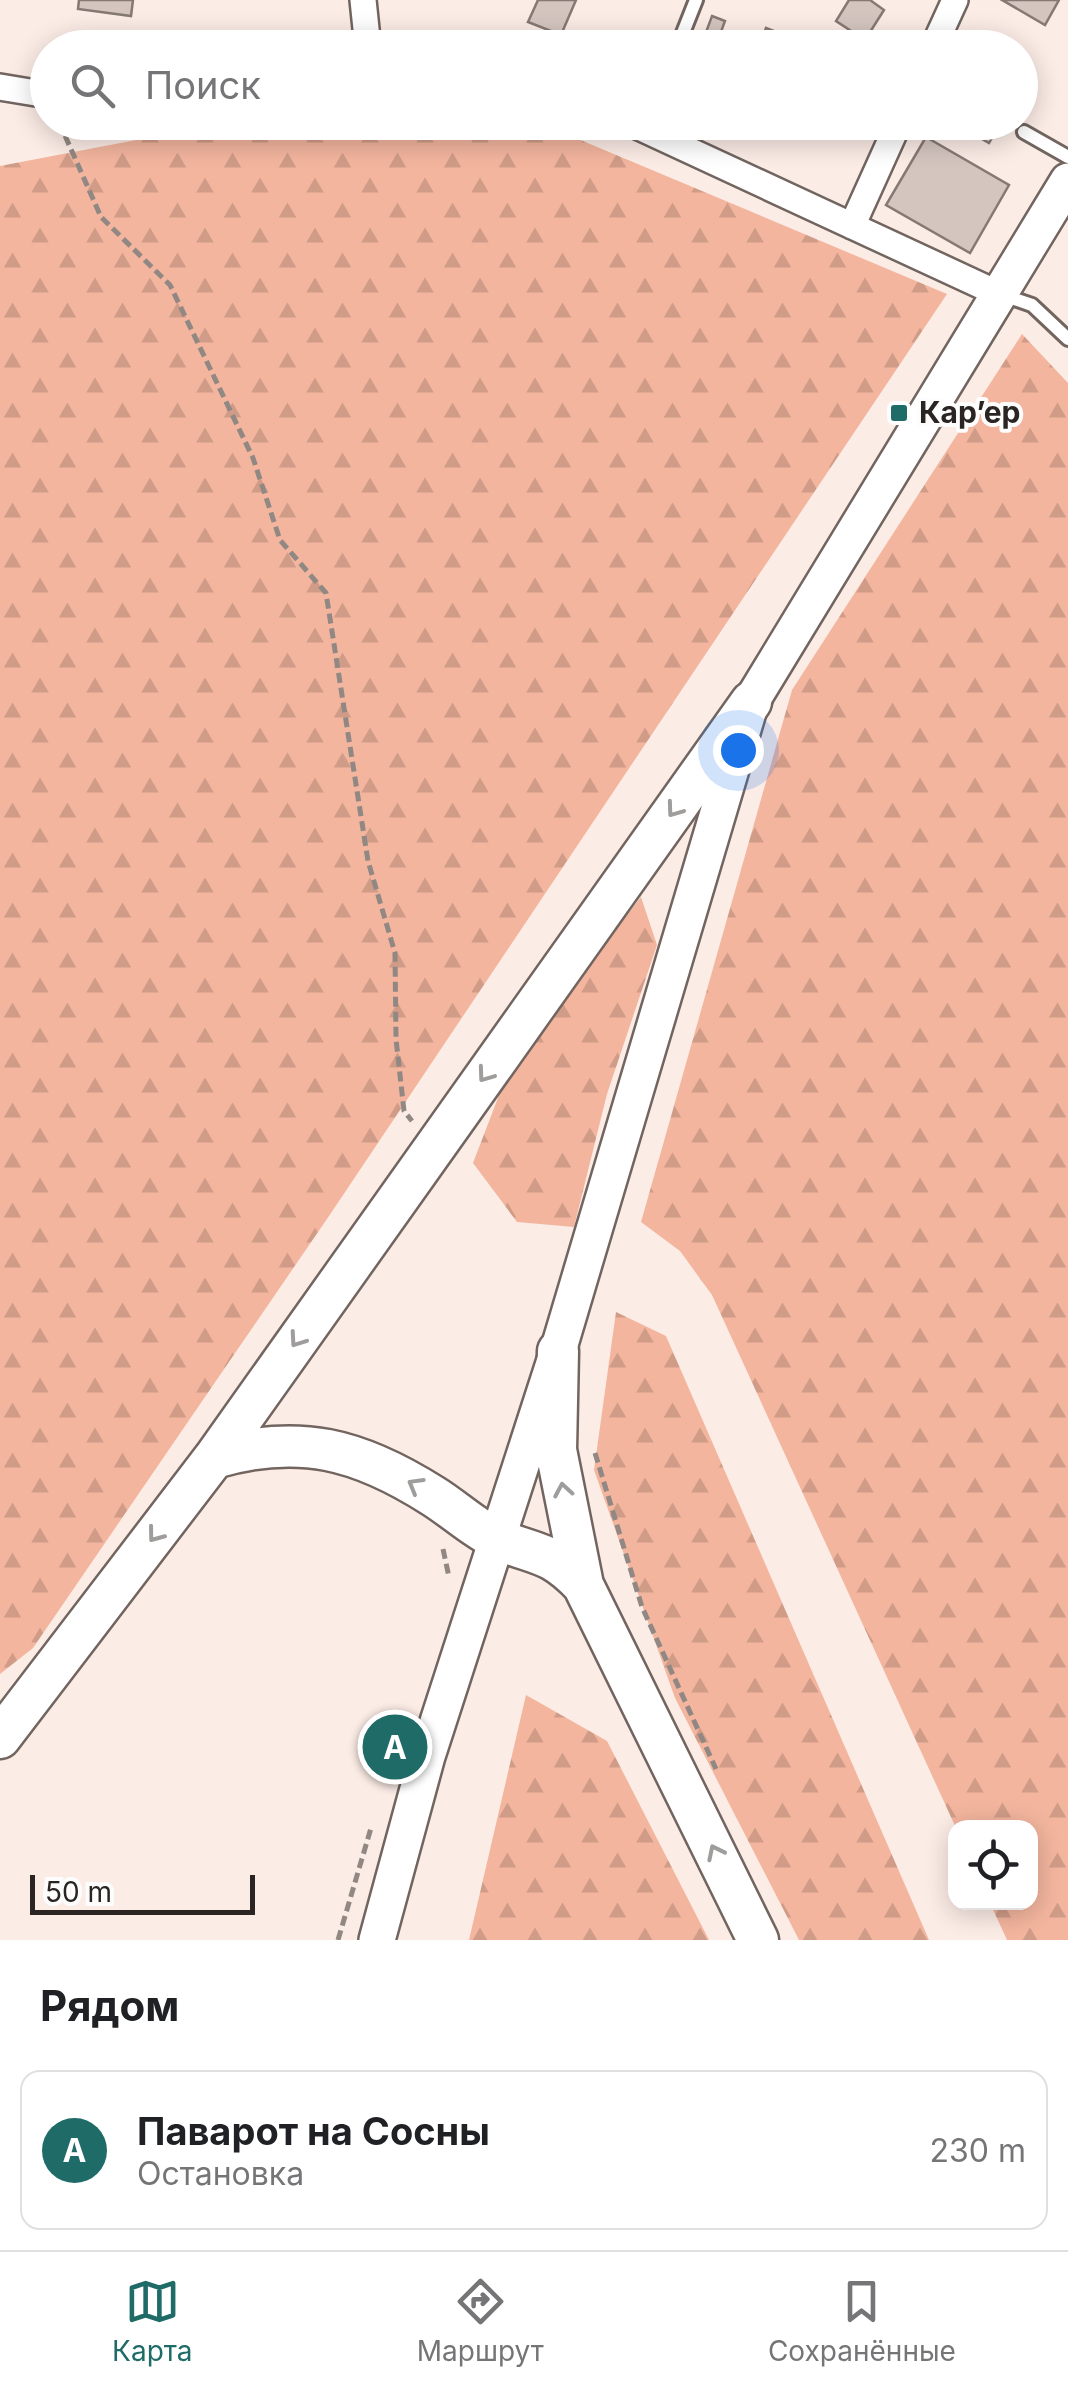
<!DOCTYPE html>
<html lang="ru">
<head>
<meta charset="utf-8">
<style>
	body { margin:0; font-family:Inter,sans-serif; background:#f2f2f2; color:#202124 }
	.controls { position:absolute; right:30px; bottom:30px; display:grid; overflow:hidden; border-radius:20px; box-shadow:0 5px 25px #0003 }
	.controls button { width:90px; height:90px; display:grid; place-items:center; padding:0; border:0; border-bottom:2px solid #e0e0e0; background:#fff; color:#202124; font:50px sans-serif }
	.scale { position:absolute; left:30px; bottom:25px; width:225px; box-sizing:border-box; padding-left:10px; border:5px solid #2a2522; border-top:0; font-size:28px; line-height:35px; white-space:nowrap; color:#2a2522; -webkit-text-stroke:8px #fdfdfd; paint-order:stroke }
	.you { position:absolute; left:738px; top:750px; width:35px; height:35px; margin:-25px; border:8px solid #fff; border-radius:50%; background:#1a73e8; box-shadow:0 0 0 15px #1a73e833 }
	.badge { display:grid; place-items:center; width:65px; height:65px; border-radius:50%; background:#1f6b68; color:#fff; font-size:32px; font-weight:700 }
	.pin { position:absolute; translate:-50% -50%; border:5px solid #fff; box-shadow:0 2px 10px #0006 }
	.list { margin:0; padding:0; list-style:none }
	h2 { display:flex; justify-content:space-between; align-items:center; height:130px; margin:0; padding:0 40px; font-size:42px }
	h2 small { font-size:32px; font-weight:400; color:#757577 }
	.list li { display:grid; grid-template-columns:65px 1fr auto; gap:30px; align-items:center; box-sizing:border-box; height:160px; margin:0 20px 20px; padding:0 20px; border:2px solid #e0e0e0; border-radius:20px }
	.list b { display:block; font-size:38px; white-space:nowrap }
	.list p { margin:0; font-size:32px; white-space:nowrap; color:#757577 }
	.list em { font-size:32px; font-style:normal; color:#757577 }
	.icon { flex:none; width:55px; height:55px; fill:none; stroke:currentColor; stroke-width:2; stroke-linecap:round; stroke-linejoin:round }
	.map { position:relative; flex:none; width:1068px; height:1940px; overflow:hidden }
	.search { position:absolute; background:#fff; box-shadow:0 5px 25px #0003; left:30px; right:30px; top:30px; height:110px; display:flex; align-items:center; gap:25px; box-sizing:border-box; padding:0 35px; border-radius:55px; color:#757577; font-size:38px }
	.sheet { height:310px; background:#fff }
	nav { display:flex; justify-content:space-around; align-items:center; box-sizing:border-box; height:140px; border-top:2px solid #e0e0e0; background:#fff; font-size:28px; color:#757577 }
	nav a { display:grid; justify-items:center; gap:5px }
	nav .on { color:#1f6b68 }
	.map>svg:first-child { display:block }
	.forest { fill:url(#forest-firs) }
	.building { fill:#d4c5bf; stroke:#867974; stroke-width:2.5 }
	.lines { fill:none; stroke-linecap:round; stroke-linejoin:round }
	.service-casing { stroke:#726560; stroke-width:18 }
	.minor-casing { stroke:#726560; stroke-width:30 }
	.secondary-casing { stroke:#726560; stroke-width:40 }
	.trunk-casing { stroke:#726560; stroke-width:45 }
	.path { stroke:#928883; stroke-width:5; stroke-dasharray:10 5; stroke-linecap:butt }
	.service { stroke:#fff; stroke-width:12 }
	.minor { stroke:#fff; stroke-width:25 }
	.secondary { stroke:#fff; stroke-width:35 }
	.trunk { stroke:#fff; stroke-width:40 }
	.oneway { stroke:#9f9d9c }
	.poi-dot { fill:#1f6b68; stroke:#fdfdfd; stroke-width:4 }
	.labels { text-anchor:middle; stroke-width:8; stroke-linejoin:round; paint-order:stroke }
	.poi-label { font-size:30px; font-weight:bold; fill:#2a2522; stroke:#fdfdfd; text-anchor:start }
</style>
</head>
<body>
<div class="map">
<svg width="1068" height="1940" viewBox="0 0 1068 1940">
	<defs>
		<pattern id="forest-firs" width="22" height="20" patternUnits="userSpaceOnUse" patternTransform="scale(2.5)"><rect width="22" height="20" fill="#f3b59e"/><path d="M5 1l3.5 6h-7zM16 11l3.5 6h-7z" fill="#d09c88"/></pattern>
	</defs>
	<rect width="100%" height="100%" fill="#fcece6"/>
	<!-- forest -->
	<path class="forest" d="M 225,123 L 511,122 L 559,131 L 947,294 L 329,1216 L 33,1648 L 0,1674 L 0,166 Z
		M 1022,334 L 1068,383 L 1068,1940 L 1007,1940 L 990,1903 L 1030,1902 L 1030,1828 L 956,1828 L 712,1295 L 680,1251 L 641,1222 L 792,690 Z
		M 641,897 L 657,945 L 607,1094 L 574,1227 L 517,1222 L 473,1163 L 511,1064 Z
		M 616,1312 L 666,1336 L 929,1940 L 799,1940 L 675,1698 L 594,1470 Z
		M 526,1695 L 607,1741 L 709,1940 L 469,1940 Z"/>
	<!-- building -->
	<path class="building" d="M 79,0 L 133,0 L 131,16 L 78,9 Z
		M 538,0 L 576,0 L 561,35 L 528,22 Z
		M 849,0 L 870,0 L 884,10 L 865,40 L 836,21 Z
		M 1002,0 L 1059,0 L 1045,25 Z
		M 712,16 L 725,21 L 715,48 L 702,43 Z
		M 766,28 L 817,48 L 759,48 Z
		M 953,122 L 1001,122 L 989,143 Z
		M 926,137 L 1009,185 L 970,253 L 886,205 Z"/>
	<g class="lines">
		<defs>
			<path id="service" d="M 677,48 L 696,0
				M 1024,132 L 1068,157
				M 1000,294 L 1032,305 L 1068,339"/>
			<path id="minor" d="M 363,0 L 368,48
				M 933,48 L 955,0
				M 0,87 L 48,95
				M 628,122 L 999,294
				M 852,226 L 899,122"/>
			<path id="secondary" d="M 377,1940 L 427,1756 L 558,1351 L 751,702 L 1068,181"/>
			<path id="trunk" d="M 558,1351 L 556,1450 L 583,1585 L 758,1940
				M 214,1458 C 299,1433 359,1449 433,1496 C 454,1509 475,1529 497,1539 C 538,1556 549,1550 583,1585
				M 0,1738 L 214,1458 L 751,702"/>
		</defs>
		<!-- service casing -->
		<use href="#service" class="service-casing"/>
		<!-- minor casing -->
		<use href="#minor" class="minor-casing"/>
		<!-- secondary casing -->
		<use href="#secondary" class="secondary-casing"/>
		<!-- trunk casing -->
		<use href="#trunk" class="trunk-casing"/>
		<!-- path -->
		<path class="path" d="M 59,122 L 101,217 L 170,285 L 253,458 L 280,540 L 326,593 L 368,861 L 395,953 L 396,1039 L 404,1111 L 412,1121
			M 595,1453 L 642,1607 L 716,1769
			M 443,1549 L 449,1577
			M 338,1940 L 371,1828"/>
		<!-- service -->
		<use href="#service" class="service"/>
		<!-- minor -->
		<use href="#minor" class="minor"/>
		<!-- secondary -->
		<use href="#secondary" class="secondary"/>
		<!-- trunk -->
		<use href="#trunk" class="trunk"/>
	</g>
	<!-- one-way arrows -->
	<defs><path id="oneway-chevron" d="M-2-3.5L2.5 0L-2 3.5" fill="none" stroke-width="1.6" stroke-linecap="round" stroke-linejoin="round" transform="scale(2.5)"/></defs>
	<g class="oneway">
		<use href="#oneway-chevron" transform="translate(674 810) rotate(126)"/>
		<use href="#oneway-chevron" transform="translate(485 1075) rotate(126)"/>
		<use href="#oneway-chevron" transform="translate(297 1340) rotate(125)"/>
		<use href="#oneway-chevron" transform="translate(415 1485) rotate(-150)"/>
		<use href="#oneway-chevron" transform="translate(563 1490) rotate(-100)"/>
		<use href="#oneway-chevron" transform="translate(155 1535) rotate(127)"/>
		<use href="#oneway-chevron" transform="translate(715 1852) rotate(-116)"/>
	</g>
	<!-- markers -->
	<rect class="poi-dot" x="889" y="403" width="20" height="20" rx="5"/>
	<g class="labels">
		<!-- poi labels -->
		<g class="poi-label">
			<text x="919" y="423">Карʼер</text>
		</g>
	</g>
</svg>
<div class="controls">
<button><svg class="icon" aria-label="locate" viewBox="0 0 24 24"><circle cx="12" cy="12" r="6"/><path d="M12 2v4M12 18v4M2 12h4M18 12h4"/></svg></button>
</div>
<div class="scale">50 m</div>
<div class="you"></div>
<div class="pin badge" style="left:395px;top:1747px">A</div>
<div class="search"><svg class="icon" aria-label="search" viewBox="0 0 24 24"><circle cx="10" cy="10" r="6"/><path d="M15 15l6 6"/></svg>Поиск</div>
</div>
<section class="sheet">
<h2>Рядом<small></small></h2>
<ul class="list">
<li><span class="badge">A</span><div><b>Паварот на Сосны</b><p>Остановка</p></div><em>230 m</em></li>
</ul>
</section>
<nav>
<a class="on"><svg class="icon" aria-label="map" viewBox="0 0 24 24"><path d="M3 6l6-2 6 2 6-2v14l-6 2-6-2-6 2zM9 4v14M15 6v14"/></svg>Карта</a>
<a><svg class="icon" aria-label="directions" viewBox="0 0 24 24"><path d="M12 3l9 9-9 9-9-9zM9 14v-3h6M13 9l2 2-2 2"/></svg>Маршрут</a>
<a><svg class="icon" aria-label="saved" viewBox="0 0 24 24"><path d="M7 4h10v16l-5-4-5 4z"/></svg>Сохранённые</a>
</nav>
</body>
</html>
